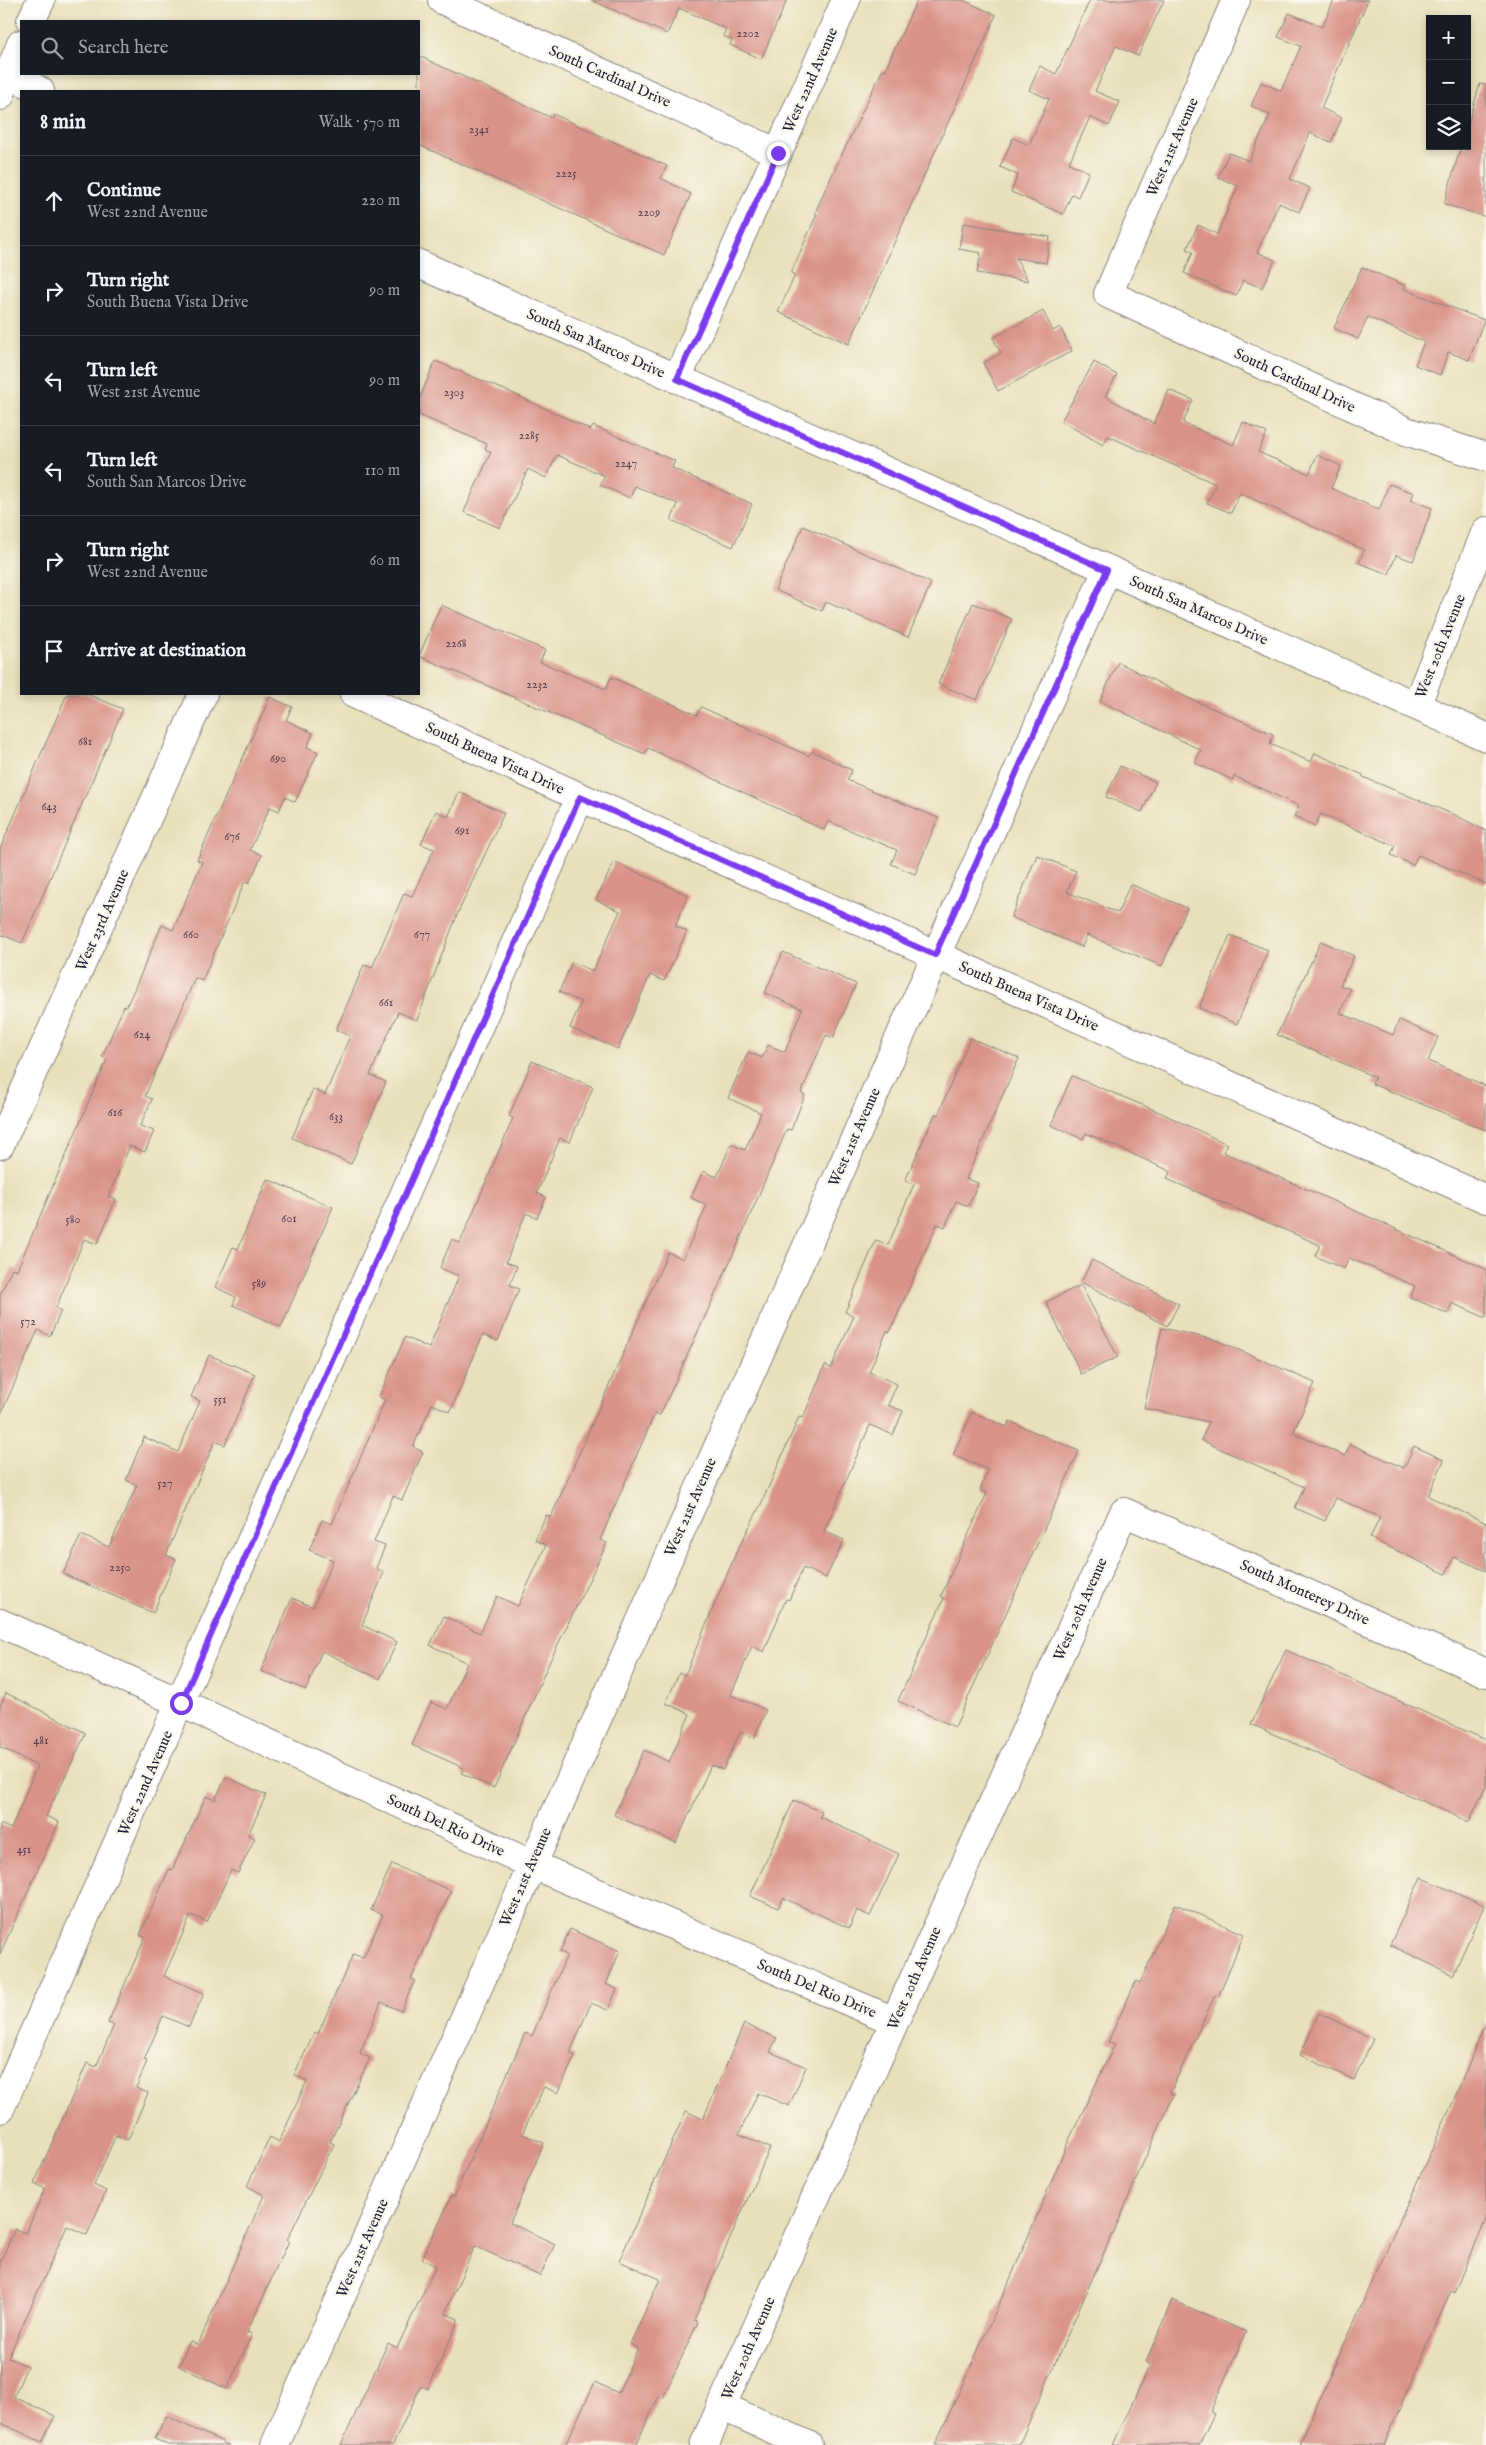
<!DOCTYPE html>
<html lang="en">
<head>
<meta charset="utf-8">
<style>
	body { margin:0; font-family:"IM FELL English",serif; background:#242831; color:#f1f3f6 }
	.controls { position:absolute; right:15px; top:15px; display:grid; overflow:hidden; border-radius:0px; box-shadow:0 2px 8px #0003 }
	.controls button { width:45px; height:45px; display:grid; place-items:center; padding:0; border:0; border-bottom:1px solid #363941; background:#171b24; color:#f1f3f6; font:25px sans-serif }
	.stop { position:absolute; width:15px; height:15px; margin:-11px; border:4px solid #7c3aed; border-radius:50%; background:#fff }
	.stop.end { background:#7c3aed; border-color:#fff; box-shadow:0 1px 5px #0008 }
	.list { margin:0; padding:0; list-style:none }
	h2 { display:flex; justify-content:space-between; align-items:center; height:65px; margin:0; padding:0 20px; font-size:21px }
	h2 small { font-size:16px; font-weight:400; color:#9ea1a6 }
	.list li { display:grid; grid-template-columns:32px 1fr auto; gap:15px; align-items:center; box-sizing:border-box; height:90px; padding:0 20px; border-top:1px solid #363941 }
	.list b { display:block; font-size:19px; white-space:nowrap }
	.list p { margin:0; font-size:16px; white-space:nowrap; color:#9ea1a6 }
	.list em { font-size:16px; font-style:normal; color:#9ea1a6 }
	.icon { flex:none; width:28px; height:28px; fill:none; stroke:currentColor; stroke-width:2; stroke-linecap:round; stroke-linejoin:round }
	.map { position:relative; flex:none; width:1486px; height:2445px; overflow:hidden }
	.search { position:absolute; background:#171b24; box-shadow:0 2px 8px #0003; left:20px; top:20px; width:400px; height:55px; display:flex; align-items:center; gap:12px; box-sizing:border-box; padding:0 18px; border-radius:0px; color:#9ea1a6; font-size:19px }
	.panel { position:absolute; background:#171b24; box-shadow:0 2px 8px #0003; left:20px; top:90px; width:400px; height:605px; border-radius:0px }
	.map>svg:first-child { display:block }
	.building { fill:#d99389 }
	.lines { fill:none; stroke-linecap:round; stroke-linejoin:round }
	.minor-casing { stroke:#85817b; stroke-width:30 }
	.major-casing { stroke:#85817b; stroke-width:30 }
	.minor { stroke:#fff; stroke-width:28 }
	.major { stroke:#fff; stroke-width:28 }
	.route { stroke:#7c3aed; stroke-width:6 }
	.labels { text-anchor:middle; stroke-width:4.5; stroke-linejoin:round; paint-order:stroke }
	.number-label { font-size:12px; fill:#503e4e }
	.street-label { font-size:15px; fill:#22223b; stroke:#fbf7ec }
</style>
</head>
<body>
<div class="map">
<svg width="1486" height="2445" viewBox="0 0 1486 2445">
	<rect width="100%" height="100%" fill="#fbf7ec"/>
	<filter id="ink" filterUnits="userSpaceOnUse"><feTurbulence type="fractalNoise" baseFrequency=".02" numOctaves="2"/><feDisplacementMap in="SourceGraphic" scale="10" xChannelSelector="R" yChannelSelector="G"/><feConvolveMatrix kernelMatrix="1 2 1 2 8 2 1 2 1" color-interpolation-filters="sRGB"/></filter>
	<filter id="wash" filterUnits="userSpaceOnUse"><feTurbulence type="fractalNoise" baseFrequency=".0096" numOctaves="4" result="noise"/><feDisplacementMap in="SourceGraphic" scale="20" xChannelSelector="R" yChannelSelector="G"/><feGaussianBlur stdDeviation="1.12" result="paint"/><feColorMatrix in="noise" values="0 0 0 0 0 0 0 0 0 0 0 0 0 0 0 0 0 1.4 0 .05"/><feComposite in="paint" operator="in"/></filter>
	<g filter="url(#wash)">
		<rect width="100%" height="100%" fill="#e8e0bb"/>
		<g id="blocks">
			<!-- building -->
			<path class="building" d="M 591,0 L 787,0 L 761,59 L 730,45 L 732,40 L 723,36 L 726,29 L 679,8 L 667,34 Z
				M 917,0 L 963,0 L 996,15 L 849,344 L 778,312 L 795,275 L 791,273 L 817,214 L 815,213 L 824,192 L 876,83 L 883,69 L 885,70 Z
				M 1090,0 L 1164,0 L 1138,56 L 1116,46 L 1095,91 L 1120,102 L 1109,126 L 1090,117 L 1069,163 L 1089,172 L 1078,197 L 1072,194 L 1063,214 L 1011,192 L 1018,175 L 1000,167 L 1013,138 L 1029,145 L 1049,99 L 1029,90 L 1040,66 L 1056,74 Z
				M 1334,0 L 1368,0 L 1321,108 L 1342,118 L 1331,142 L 1310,133 L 1290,179 L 1310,188 L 1299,212 L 1279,203 L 1257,252 L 1275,260 L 1262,288 L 1243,280 L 1236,296 L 1184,273 L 1193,252 L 1187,249 L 1198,225 L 1217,234 L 1238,186 L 1218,177 L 1229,153 L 1249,161 L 1270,115 L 1251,106 L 1261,82 L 1281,91 L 1301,46 L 1278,37 L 1289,13 L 1322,27 Z
				M 419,56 L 552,118 L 553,114 L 667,166 L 661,178 L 691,194 L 664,255 L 419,145 Z
				M 1480,84 L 1486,85 L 1486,217 L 1444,204 L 1461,146 L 1467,146 L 1467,127 Z
				M 963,223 L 1050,237 L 1046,263 L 1016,258 L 1028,281 L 977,273 L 981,253 L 959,249 Z
				M 1362,267 L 1406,286 L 1404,289 L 1484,320 L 1469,360 L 1448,352 L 1440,375 L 1415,365 L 1424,342 L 1368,317 L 1358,339 L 1334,328 Z
				M 1043,311 L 1053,331 L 1060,327 L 1072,351 L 998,391 L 983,363 L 1001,353 L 993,338 Z
				M 435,361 L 512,393 L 591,430 L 593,426 L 675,461 L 672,468 L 752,504 L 733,547 L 671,520 L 678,504 L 635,486 L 630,498 L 600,485 L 605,476 L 557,455 L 546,478 L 528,469 L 500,528 L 464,512 L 491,452 L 485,449 L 487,444 L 419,415 L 419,400 Z
				M 1094,362 L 1117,375 L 1105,396 L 1154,424 L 1169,390 L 1193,400 L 1183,423 L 1233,445 L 1243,422 L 1267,433 L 1258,452 L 1309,474 L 1317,455 L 1341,466 L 1331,488 L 1379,510 L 1389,484 L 1414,493 L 1411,500 L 1432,508 L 1413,561 L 1396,555 L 1389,574 L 1359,563 L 1364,550 L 1240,493 L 1231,513 L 1207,503 L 1216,484 L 1108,436 L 1103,445 L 1061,421 Z
				M 803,526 L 931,583 L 908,637 L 826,602 L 822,611 L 775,590 Z
				M 973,603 L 1012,619 L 977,700 L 938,684 Z
				M 441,605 L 545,650 L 540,662 L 606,689 L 611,677 L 697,715 L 701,707 L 809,756 L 812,751 L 852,770 L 847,780 L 938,818 L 915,874 L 891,864 L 897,850 L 828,821 L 824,830 L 648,748 L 645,754 L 419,656 Z
				M 1118,662 L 1188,698 L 1273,734 L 1270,744 L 1311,762 L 1315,753 L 1363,775 L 1363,777 L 1457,816 L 1486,831 L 1486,884 L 1418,855 L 1413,865 L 1391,855 L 1395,846 L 1321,814 L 1315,826 L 1294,816 L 1299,806 L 1234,776 L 1233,780 L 1195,763 L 1201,750 L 1100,701 Z
				M 67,694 L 87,694 L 123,709 L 22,943 L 0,934 L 0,849 Z
				M 270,697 L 292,707 L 286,720 L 313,733 L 307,747 L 318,752 L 295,802 L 285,797 L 279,811 L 270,807 L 250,850 L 262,855 L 249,883 L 245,881 L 202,981 L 195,978 L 145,1096 L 152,1099 L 140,1126 L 154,1131 L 145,1152 L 130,1146 L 108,1196 L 116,1199 L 97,1244 L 84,1239 L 56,1308 L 61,1311 L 50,1336 L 38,1330 L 0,1416 L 0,1295 L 12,1268 L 17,1270 L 107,1059 L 102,1057 L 124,1006 L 126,1007 L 134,990 L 162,925 L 173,930 L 202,862 L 197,860 Z
				M 1120,766 L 1156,782 L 1142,812 L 1106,797 Z
				M 459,792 L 504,813 L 457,915 L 417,1020 L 398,1012 L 370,1075 L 386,1082 L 351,1164 L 292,1138 L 313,1089 L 325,1095 L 350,1036 L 336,1030 L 364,965 L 372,968 L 404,893 L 412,896 L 434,849 L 421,844 L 436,811 L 448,817 Z
				M 1037,855 L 1076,871 L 1067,892 L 1118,913 L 1130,884 L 1187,908 L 1162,966 L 1087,935 L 1082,947 L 1011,917 Z
				M 614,862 L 688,895 L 675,926 L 687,931 L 664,981 L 650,975 L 618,1049 L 570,1028 L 581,1002 L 559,992 L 572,962 L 593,971 L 620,911 L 596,900 Z
				M 1230,935 L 1268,950 L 1237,1024 L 1199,1008 Z
				M 1321,941 L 1354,956 L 1340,985 L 1350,989 L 1340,1013 L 1393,1035 L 1399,1020 L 1438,1037 L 1428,1061 L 1486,1086 L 1486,1130 L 1372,1084 L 1375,1077 L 1277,1035 Z
				M 783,952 L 856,984 L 833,1038 L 826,1035 L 801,1093 L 805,1095 L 791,1130 L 787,1129 L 737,1246 L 660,1415 L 655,1413 L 600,1540 L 607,1543 L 548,1665 L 494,1788 L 461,1773 L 464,1768 L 412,1745 L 431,1702 L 447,1709 L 467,1663 L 430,1645 L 444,1616 L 480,1633 L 497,1596 L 518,1606 L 546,1545 L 535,1540 L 546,1515 L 551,1517 L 668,1252 L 683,1259 L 707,1205 L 691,1198 L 703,1171 L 717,1177 L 731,1144 L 745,1150 L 761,1113 L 728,1098 L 748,1052 L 762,1058 L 768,1045 L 785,1052 L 802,1009 L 765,993 Z
				M 970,1038 L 1019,1058 L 966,1179 L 978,1183 L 968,1206 L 956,1201 L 945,1227 L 937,1224 L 890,1332 L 887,1331 L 869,1372 L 897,1384 L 888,1405 L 903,1411 L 893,1435 L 870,1425 L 824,1531 L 844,1540 L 826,1578 L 803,1568 L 789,1600 L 786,1599 L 764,1652 L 752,1646 L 731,1695 L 766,1710 L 754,1738 L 740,1732 L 723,1770 L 711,1765 L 676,1843 L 614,1815 L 644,1750 L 669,1762 L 690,1714 L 666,1703 L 679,1673 L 685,1675 L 736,1553 L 762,1502 L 799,1417 L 803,1418 L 825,1365 L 831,1368 L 854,1316 L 845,1312 L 876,1240 L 888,1245 L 914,1184 L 905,1181 L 935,1114 L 938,1115 Z
				M 532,1061 L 593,1087 L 570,1142 L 560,1138 L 537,1193 L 546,1197 L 537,1218 L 526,1213 L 506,1262 L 517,1266 L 510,1285 L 519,1289 L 498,1341 L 483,1335 L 450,1412 L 432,1404 L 413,1447 L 423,1452 L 402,1500 L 393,1496 L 374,1542 L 385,1546 L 376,1568 L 384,1572 L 362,1625 L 397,1642 L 380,1679 L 322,1651 L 306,1690 L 261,1671 L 292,1598 L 313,1607 L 333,1560 L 309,1550 L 322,1520 L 332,1524 L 385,1400 L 379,1397 L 405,1337 L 429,1348 L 459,1276 L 440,1268 L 452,1239 L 460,1243 L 513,1118 L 509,1116 Z
				M 1072,1076 L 1157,1111 L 1227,1144 L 1223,1152 L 1486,1269 L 1486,1318 L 1452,1303 L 1448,1314 L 1410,1297 L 1415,1286 L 1349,1258 L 1344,1269 L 1315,1256 L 1320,1245 L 1167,1179 L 1170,1171 L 1086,1133 L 1083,1139 L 1051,1125 Z
				M 267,1179 L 333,1207 L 281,1327 L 233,1305 L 236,1297 L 215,1287 L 233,1247 L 238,1249 Z
				M 1092,1260 L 1179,1304 L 1167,1326 L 1081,1282 Z
				M 1081,1285 L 1118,1357 L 1081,1374 L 1046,1302 Z
				M 1162,1328 L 1216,1340 L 1315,1383 L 1293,1433 L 1345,1456 L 1350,1444 L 1404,1468 L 1414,1446 L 1444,1460 L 1428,1496 L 1486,1523 L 1486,1571 L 1454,1557 L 1446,1574 L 1370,1538 L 1380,1517 L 1336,1498 L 1325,1521 L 1295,1508 L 1304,1487 L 1201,1440 L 1209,1422 L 1144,1408 Z
				M 209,1355 L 255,1374 L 225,1445 L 215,1441 L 166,1555 L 176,1559 L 153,1613 L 63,1574 L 81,1535 L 109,1547 L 137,1485 L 126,1480 L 144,1437 L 178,1452 L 200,1401 L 191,1397 Z
				M 972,1412 L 1007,1427 L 1009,1421 L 1079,1451 L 955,1727 L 898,1701 L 944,1598 L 941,1596 L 987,1493 L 980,1490 L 988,1470 L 953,1455 Z
				M 1286,1650 L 1486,1740 L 1486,1785 L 1469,1822 L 1251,1724 Z
				M 6,1693 L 86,1733 L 46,1816 L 59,1822 L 0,1954 L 0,1824 L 11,1829 L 37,1766 L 0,1747 L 0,1706 Z
				M 226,1777 L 266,1795 L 248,1835 L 255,1838 L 238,1873 L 231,1870 L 207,1922 L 191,1915 L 164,1976 L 204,1993 L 189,2027 L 163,2016 L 144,2060 L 147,2061 L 136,2088 L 148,2093 L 128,2140 L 116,2135 L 94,2185 L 106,2191 L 87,2235 L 67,2226 L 8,2358 L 27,2366 L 14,2397 L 55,2416 L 42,2442 L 3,2424 L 0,2429 L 0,2262 L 15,2229 L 26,2233 L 45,2188 L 34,2184 L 87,2063 L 96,2067 L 114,2025 L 108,2023 L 145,1937 L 140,1935 L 169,1869 L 172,1870 L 206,1796 L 215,1800 Z
				M 794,1800 L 822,1812 L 820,1817 L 899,1854 L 870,1916 L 857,1910 L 849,1928 L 783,1898 L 778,1908 L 750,1896 Z
				M 392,1864 L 451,1891 L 411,1979 L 415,1980 L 401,2011 L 381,2002 L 360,2053 L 370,2058 L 330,2142 L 334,2144 L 287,2240 L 289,2241 L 247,2332 L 252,2334 L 227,2389 L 179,2366 L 190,2341 L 198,2345 L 264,2195 L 247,2186 L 270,2137 L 279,2142 L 307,2081 L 294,2075 L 315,2032 L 318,2034 L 353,1954 L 363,1958 L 383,1915 L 371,1910 Z
				M 1421,1877 L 1484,1906 L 1453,1975 L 1390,1945 Z
				M 1175,1904 L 1244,1934 L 1218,1997 L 1215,1995 L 1170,2093 L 1174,2095 L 1139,2172 L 1113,2235 L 1112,2234 L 1019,2445 L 935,2445 L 1008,2284 L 1068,2142 L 1115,2044 L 1108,2042 L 1136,1981 L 1140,1983 Z
				M 570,1929 L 620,1951 L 606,1984 L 617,1989 L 608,2010 L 591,2003 L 570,2053 L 575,2056 L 558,2093 L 544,2087 L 522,2134 L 544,2143 L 510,2223 L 555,2244 L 540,2276 L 475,2246 L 445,2313 L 458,2319 L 453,2333 L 428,2389 L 421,2386 L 393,2445 L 341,2445 L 388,2343 L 397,2348 L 436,2266 L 422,2259 L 452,2195 L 454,2197 L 525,2033 L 532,2036 L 567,1955 L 560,1952 Z
				M 1319,2013 L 1373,2039 L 1354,2080 L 1300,2055 Z
				M 1486,2022 L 1486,2219 L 1455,2292 L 1451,2290 L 1384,2445 L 1299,2445 L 1453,2102 Z
				M 744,2024 L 777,2038 L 770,2052 L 806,2067 L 789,2106 L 758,2093 L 739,2134 L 770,2148 L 694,2320 L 698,2322 L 663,2398 L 659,2396 L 636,2445 L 565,2445 L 595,2382 L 618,2393 L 638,2348 L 630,2344 L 660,2279 L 619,2261 L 686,2111 L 703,2119 Z
				M 1172,2300 L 1246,2332 L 1210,2412 L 1214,2414 L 1199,2445 L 1113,2445 L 1150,2364 L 1146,2362 Z
				M 166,2416 L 229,2445 L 168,2445 L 155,2439 Z"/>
		</g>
	</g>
	<g filter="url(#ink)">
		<use href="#blocks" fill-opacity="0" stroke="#85817b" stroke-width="1"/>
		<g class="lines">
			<defs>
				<path id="minor" d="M 442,0 L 778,153
					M 1236,0 L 1108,294 L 1406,431 L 1486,457
					M 9,73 L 40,91
					M 419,264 L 1486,737
					M 677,379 L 846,0
					M 354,694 L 580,797 L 1486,1199
					M 1416,706 L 1486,531
					M 0,1145 L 203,694
					M 0,1623 L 181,1703 L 531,1864 L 894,2021
					M 0,2109 L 580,797
					M 721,2406 L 808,2445
					M 275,2445 L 1107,570
					M 704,2445 L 1124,1512 L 1486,1673"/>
				<path id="major" d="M 31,21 L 41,0
					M 0,96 L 21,44"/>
			</defs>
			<!-- minor casing -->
			<use href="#minor" class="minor-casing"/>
			<!-- major casing -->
			<use href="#major" class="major-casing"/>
			<!-- minor -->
			<use href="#minor" class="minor"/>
			<!-- major -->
			<use href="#major" class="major"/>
		</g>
	</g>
	<g class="lines" filter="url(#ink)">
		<!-- route -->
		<path class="route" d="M 181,1703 L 580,797 L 935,955 L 1107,570 L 677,379 L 778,153"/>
	</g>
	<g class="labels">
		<!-- number labels -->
		<g class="number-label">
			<text x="748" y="37">2202</text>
			<text x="479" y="133">2341</text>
			<text x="566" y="177">2225</text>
			<text x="649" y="216">2209</text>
			<text x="454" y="396">2303</text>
			<text x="529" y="439">2285</text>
			<text x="626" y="467">2247</text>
			<text x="456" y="647">2268</text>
			<text x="537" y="688">2232</text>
			<text x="85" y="745">681</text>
			<text x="278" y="762">690</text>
			<text x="49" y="810">643</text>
			<text x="462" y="834">691</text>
			<text x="232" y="840">676</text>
			<text x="191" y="938">660</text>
			<text x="422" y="938">677</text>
			<text x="386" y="1006">661</text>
			<text x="142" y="1038">624</text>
			<text x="115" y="1116">616</text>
			<text x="336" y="1120">633</text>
			<text x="289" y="1222">601</text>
			<text x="73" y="1223">580</text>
			<text x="259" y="1287">589</text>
			<text x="28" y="1325">572</text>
			<text x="220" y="1403">551</text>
			<text x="165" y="1487">527</text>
			<text x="120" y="1571">2250</text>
			<text x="41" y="1744">481</text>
			<text x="24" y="1853">451</text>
		</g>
		<!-- street labels -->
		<g class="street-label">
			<text transform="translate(610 76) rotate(24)" y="5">South Cardinal Drive</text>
			<text transform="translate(810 80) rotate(-66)" y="5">West 22nd Avenue</text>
			<text transform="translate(1172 147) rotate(-66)" y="5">West 21st Avenue</text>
			<text transform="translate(596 343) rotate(24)" y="5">South San Marcos Drive</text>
			<text transform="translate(1295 380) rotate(25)" y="5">South Cardinal Drive</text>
			<text transform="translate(1199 610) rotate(24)" y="5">South San Marcos Drive</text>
			<text transform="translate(1440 646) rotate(-68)" y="5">West 20th Avenue</text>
			<text transform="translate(495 758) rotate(25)" y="5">South Buena Vista Drive</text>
			<text transform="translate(102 920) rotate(-66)" y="5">West 23rd Avenue</text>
			<text transform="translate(1029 996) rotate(24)" y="5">South Buena Vista Drive</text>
			<text transform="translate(854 1137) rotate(-66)" y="5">West 21st Avenue</text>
			<text transform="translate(690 1507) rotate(-66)" y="5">West 21st Avenue</text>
			<text transform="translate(1305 1592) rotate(24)" y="5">South Monterey Drive</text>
			<text transform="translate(1080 1609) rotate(-66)" y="5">West 20th Avenue</text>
			<text transform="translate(145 1783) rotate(-66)" y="5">West 22nd Avenue</text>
			<text transform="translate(446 1825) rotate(25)" y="5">South Del Rio Drive</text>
			<text transform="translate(525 1877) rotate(-66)" y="5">West 21st Avenue</text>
			<text transform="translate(914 1978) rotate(-66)" y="5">West 20th Avenue</text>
			<text transform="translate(817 1988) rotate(23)" y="5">South Del Rio Drive</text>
			<text transform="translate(362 2248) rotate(-66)" y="5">West 21st Avenue</text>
			<text transform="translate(748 2348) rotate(-66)" y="5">West 20th Avenue</text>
		</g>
	</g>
</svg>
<div class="controls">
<button>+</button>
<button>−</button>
<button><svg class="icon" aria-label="layers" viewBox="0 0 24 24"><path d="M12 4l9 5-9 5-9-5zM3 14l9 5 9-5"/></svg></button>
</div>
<div class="stop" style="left:181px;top:1703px"></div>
<div class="stop end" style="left:778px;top:153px"></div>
<div class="search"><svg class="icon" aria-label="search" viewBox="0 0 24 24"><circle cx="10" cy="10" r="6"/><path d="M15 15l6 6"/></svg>Search here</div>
<section class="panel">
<h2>8 min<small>Walk · 570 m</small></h2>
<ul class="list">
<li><svg class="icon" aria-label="ahead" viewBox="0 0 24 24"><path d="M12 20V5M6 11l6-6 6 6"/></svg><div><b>Continue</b><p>West 22nd Avenue</p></div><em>220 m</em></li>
<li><svg class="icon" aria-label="right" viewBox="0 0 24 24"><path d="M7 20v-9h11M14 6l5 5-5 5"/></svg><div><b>Turn right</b><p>South Buena Vista Drive</p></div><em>90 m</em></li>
<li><svg class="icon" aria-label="left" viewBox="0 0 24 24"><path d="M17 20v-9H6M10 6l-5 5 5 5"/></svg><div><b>Turn left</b><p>West 21st Avenue</p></div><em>90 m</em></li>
<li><svg class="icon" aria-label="left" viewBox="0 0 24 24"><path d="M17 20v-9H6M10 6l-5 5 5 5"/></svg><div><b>Turn left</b><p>South San Marcos Drive</p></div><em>110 m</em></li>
<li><svg class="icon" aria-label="right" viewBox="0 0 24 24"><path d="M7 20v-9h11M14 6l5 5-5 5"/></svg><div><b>Turn right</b><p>West 22nd Avenue</p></div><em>60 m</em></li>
<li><svg class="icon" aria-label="arrive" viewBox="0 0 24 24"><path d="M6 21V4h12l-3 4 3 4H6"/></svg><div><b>Arrive at destination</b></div></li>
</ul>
</section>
</div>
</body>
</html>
